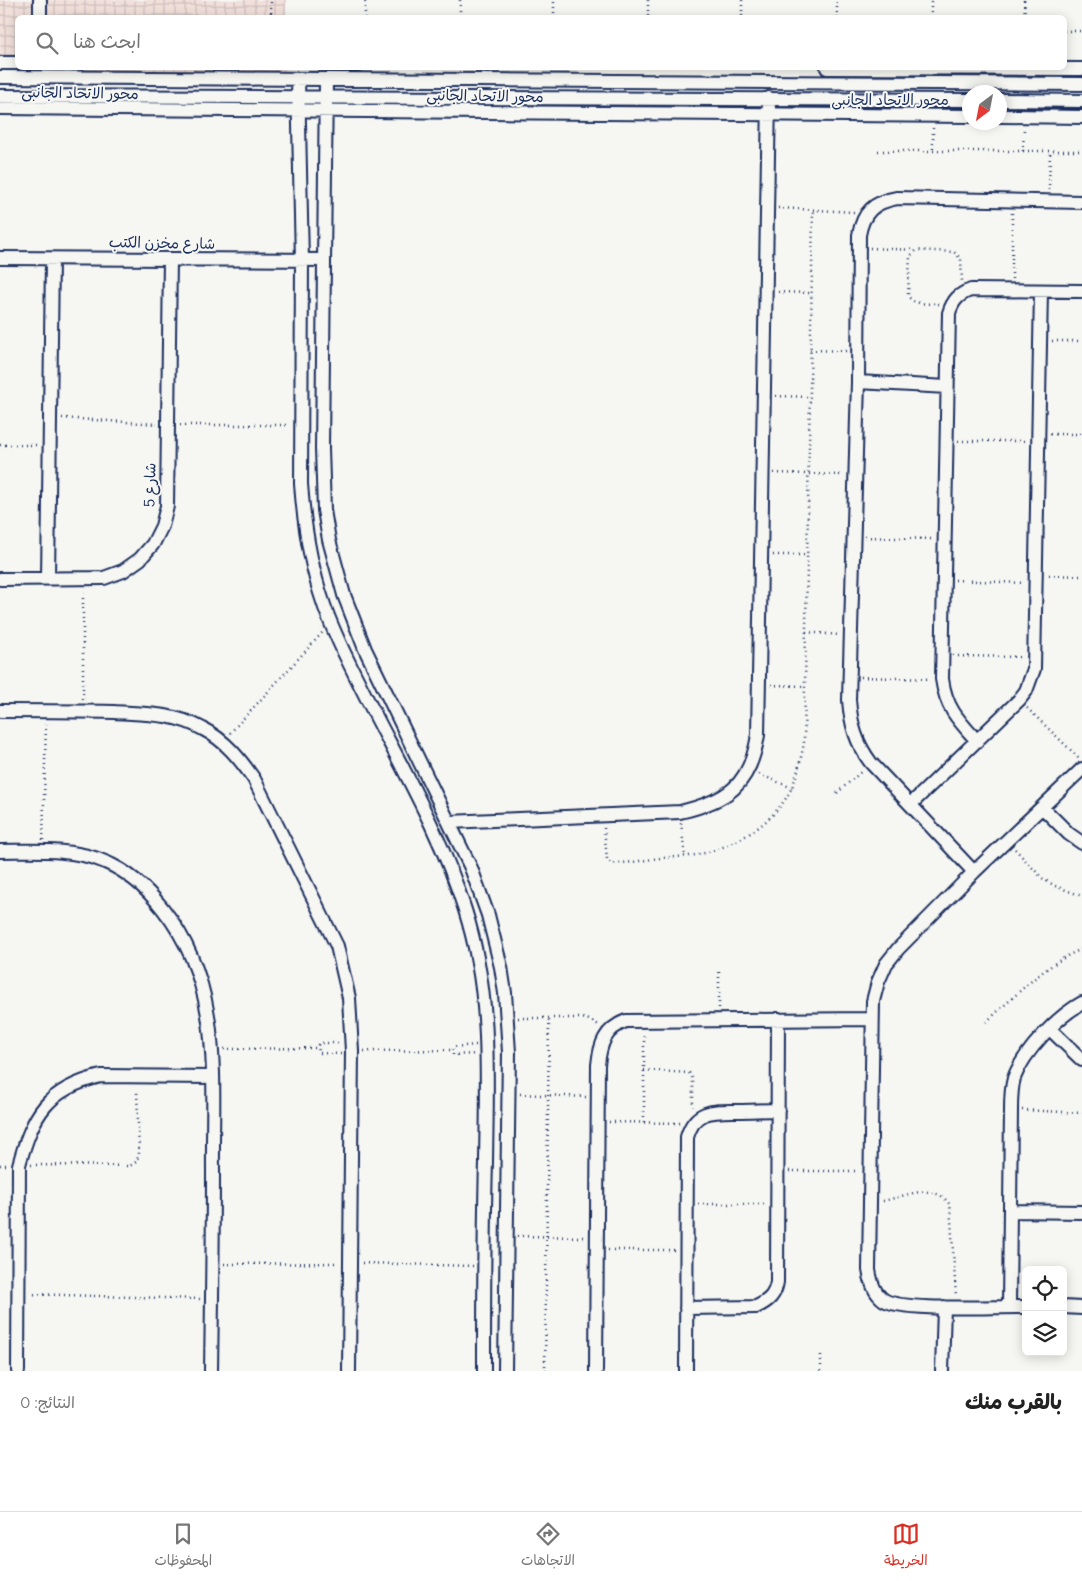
<!DOCTYPE html>
<html lang="ar">
<head>
<meta charset="utf-8">
<style>
	body { margin:0; font-family:Delius,"Playpen Sans Arabic",sans-serif; background:#f6f6f6; color:#222; direction:rtl }
	.controls { position:absolute; right:15px; bottom:15px; display:grid; overflow:hidden; border-radius:8px; box-shadow:0 2px 12px #0003 }
	.controls button { width:45px; height:45px; display:grid; place-items:center; padding:0; border:0; border-bottom:1px solid #e0e0e0; background:#fff; color:#222; font:25px sans-serif }
	.compass { position:absolute; left:962px; top:85px; width:45px; height:45px; border-radius:50%; background:#fff; box-shadow:0 2px 12px #0003; rotate:212deg }
	.list { margin:0; padding:0; list-style:none }
	h2 { display:flex; justify-content:space-between; align-items:center; height:65px; margin:0; padding:0 20px; font-size:21px }
	h2 small { font-size:16px; font-weight:400; color:#767676 }
	.icon { flex:none; width:28px; height:28px; fill:none; stroke:currentColor; stroke-width:2; stroke-linecap:round; stroke-linejoin:round }
	.map { position:relative; flex:none; width:1082px; height:1371px; overflow:hidden; direction:ltr }
	.search { position:absolute; background:#fff; box-shadow:0 2px 12px #0003; left:15px; right:15px; top:15px; height:55px; display:flex; align-items:center; gap:12px; box-sizing:border-box; padding:0 18px; border-radius:8px; color:#767676; font-size:19px }
	.sheet { height:140px; background:#fff }
	nav { display:flex; justify-content:space-around; align-items:center; box-sizing:border-box; height:70px; border-top:1px solid #e0e0e0; background:#fff; font-size:14px; color:#767676 }
	nav a { display:grid; justify-items:center; gap:2px }
	nav .on { color:#d93025 }
	.map>svg:first-child { display:block }
	.industrial { fill:url(#industrial-grid) }
	.lines { fill:none; stroke-linecap:round; stroke-linejoin:round }
	.minor-casing { stroke:#1b2f5e; stroke-width:16 }
	.path { stroke:#1b2f5e; stroke-width:2.5; stroke-dasharray:1 4; stroke-linecap:butt }
	.minor { stroke:#f6f6f2; stroke-width:12 }
	.labels { text-anchor:middle; stroke-width:4; stroke-linejoin:round; paint-order:stroke }
	.street-label { font-size:15px; fill:#1b2f5e; stroke:#f6f6f2 }
</style>
</head>
<body>
<div class="map">
<svg width="1082" height="1371" viewBox="0 0 1082 1371">
	<defs>
		<pattern id="industrial-grid" width="8" height="8" patternUnits="userSpaceOnUse" patternTransform="scale(1.25)"><rect width="8" height="8" fill="#f1dfda"/><path d="M0 4h8M4 0v8" fill="none" stroke="#cec0be"/></pattern>
	</defs>
	<rect width="100%" height="100%" fill="#f6f6f2"/>
	<filter id="ink" filterUnits="userSpaceOnUse"><feTurbulence type="fractalNoise" baseFrequency=".02" numOctaves="2"/><feDisplacementMap in="SourceGraphic" scale="10" xChannelSelector="R" yChannelSelector="G"/><feConvolveMatrix kernelMatrix="1 2 1 2 8 2 1 2 1" color-interpolation-filters="sRGB"/></filter>
	<g filter="url(#ink)">
		<!-- industrial -->
		<path class="industrial" d="M 0,0 L 286,0 L 286,17 L 18,18 L 18,68 L 285,68 L 285,87 L 0,85 Z"/>
		<g class="lines">
			<defs>
				<path id="minor" d="M 40,18 L 40,0
					M 0,63 L 18,63
					M 827,68 L 1082,69
					M 0,77 L 1082,84
					M 298,79 L 302,261 L 301,484 C 304,525 310,564 323,602 C 332,630 346,657 359,683 C 396,758 440,830 465,910 C 492,995 487,1075 486,1162 C 484,1232 484,1301 484,1371
					M 326,79 L 322,449 L 324,510 L 329,540 L 344,595 L 365,649 L 471,868 L 488,915 L 501,967 L 505,993 L 509,1052 L 505,1371
					M 0,96 L 970,100
					M 1000,100 L 1082,101
					M 0,108 L 970,116
					M 1000,116 L 1082,117
					M 0,258 L 324,260
					M 858,382 L 947,387
					M 0,579 L 104,578 L 123,571 L 140,559 L 153,544 L 162,526 L 167,506 L 170,259
					M 48,579 L 52,259
					M 0,711 C 38,711 76,711 114,712 C 147,714 174,713 203,729 C 225,740 240,759 254,779 L 337,946 L 349,998 L 352,1051 L 349,1371
					M 977,741 C 958,720 946,708 942,679 L 949,313 C 953,300 959,294 971,290 L 1082,291
					M 911,804 L 1019,700 L 1026,691 L 1034,669 L 1041,291
					M 1043,808 L 1069,834 L 1082,843
					M 449,822 L 680,812 C 727,801 750,786 758,735 L 769,98
					M 0,851 C 34,851 73,848 105,862 C 127,871 148,890 163,909 C 224,986 212,1079 213,1170 C 213,1237 212,1304 211,1371
					M 974,872 L 871,763 C 856,743 851,725 849,700 L 858,382 L 859,235 C 863,212 874,202 897,198 L 1082,202
					M 1050,1029 L 1082,1060
					M 1010,1211 L 1082,1212
					M 1009,1307 L 1011,1110 C 1011,1099 1011,1089 1014,1078 C 1024,1051 1057,1017 1082,1003
					M 1026,1307 C 998,1306 904,1312 884,1300 C 874,1293 871,1282 869,1270 L 873,1001 L 878,982 L 886,964 L 898,949 L 974,872 L 1082,769
					M 1063,1307 L 1082,1308
					M 686,1308 L 756,1307 C 769,1301 775,1295 777,1282 L 778,1019
					M 18,1371 L 19,1165 C 33,1114 47,1089 101,1076 L 212,1077
					M 596,1371 L 598,1065 C 600,1044 605,1029 626,1021 L 872,1019
					M 686,1371 L 687,1137 C 695,1109 714,1111 738,1111 C 751,1111 764,1110 778,1110
					M 942,1371 L 944,1307"/>
			</defs>
			<!-- minor casing -->
			<use href="#minor" class="minor-casing"/>
			<!-- path -->
			<path class="path" d="M 460,0 L 460,18
				M 648,0 L 648,18
				M 742,0 L 742,18
				M 1024,0 L 1025,18
				M 271,18 L 271,0
				M 365,18 L 365,0
				M 554,18 L 554,0
				M 837,18 L 837,0
				M 931,18 L 931,0
				M 1064,31 L 1082,31
				M 933,128 L 933,151
				M 878,151 L 1082,151
				M 1023,151 L 1024,128
				M 1049,190 L 1050,151
				M 778,208 L 855,212
				M 870,248 L 915,250
				M 1012,279 L 1012,212
				M 778,292 L 811,293
				M 939,304 C 929,303 912,306 908,295 L 910,256 L 917,250 L 954,252 L 961,259 L 962,281
				M 1052,341 L 1082,341
				M 810,350 L 846,351
				M 776,396 L 810,397
				M 62,418 L 157,424
				M 180,425 L 289,425
				M 1050,434 L 1082,434
				M 958,441 L 1027,441
				M 0,445 L 38,445
				M 774,473 L 844,475
				M 865,537 L 932,539
				M 773,555 L 807,555
				M 1049,575 L 1082,576
				M 955,580 L 1024,583
				M 806,632 L 839,635
				M 953,656 L 1023,657
				M 861,677 L 931,679
				M 771,685 L 805,686
				M 83,699 L 83,590
				M 1027,708 L 1079,758
				M 230,733 L 323,632
				M 759,774 L 792,788
				M 837,793 L 862,771
				M 681,823 L 685,856
				M 604,828 L 607,859 L 611,863 C 627,864 644,860 660,858 C 672,857 684,857 695,855 C 733,848 775,824 792,787 C 798,773 801,758 804,743 L 813,210
				M 43,840 L 46,723
				M 1015,849 L 1042,878 L 1055,886 L 1082,896
				M 719,972 L 719,1008
				M 518,1018 L 579,1018 L 587,1019 L 599,1025
				M 986,1022 C 1017,995 1043,965 1082,949
				M 476,1045 L 453,1047 L 453,1055 L 476,1054
				M 224,1049 L 318,1048
				M 364,1051 L 453,1050
				M 341,1054 L 319,1053 L 318,1045 L 320,1043 L 341,1043
				M 644,1070 L 689,1073 L 693,1079 L 693,1107
				M 520,1094 L 587,1097
				M 1022,1110 L 1082,1113
				M 609,1122 L 681,1123
				M 644,1122 L 644,1032
				M 0,1165 L 8,1165
				M 31,1165 L 130,1166 L 136,1162 L 139,1155 L 137,1089
				M 789,1171 L 859,1171
				M 883,1201 C 906,1196 934,1181 950,1205 L 956,1296
				M 698,1204 L 765,1204
				M 517,1236 L 584,1237
				M 608,1250 L 675,1250
				M 362,1263 L 474,1266
				M 224,1264 L 339,1263
				M 29,1294 L 201,1299
				M 545,1371 L 549,1018
				M 821,1371 L 821,1353"/>
			<!-- minor -->
			<use href="#minor" class="minor"/>
		</g>
	</g>
	<g class="labels">
		<!-- street labels -->
		<g class="street-label">
			<text transform="translate(80 93) rotate(1)" y="5">محور الاتحاد الجانبى</text>
			<text transform="translate(485 96) rotate(1)" y="5">محور الاتحاد الجانبى</text>
			<text x="890" y="105">محور الاتحاد الجانبى</text>
			<text transform="translate(162 243) rotate(1)" y="5">شارع مخزن الكتب</text>
			<text transform="translate(150 485) rotate(-88)" y="5">شارع 5</text>
		</g>
	</g>
</svg>
<div class="controls">
<button><svg class="icon" aria-label="locate" viewBox="0 0 24 24"><circle cx="12" cy="12" r="6"/><path d="M12 2v4M12 18v4M2 12h4M18 12h4"/></svg></button>
<button><svg class="icon" aria-label="layers" viewBox="0 0 24 24"><path d="M12 4l9 5-9 5-9-5zM3 14l9 5 9-5"/></svg></button>
</div>
<svg class="compass" viewBox="-18 -18 36 36"><path d="M0-13l5 13h-10z" fill="#e53935"/><path d="M0 13l5-13h-10z" fill="#767676"/></svg>
<div class="search"><svg class="icon" aria-label="search" viewBox="0 0 24 24"><circle cx="10" cy="10" r="6"/><path d="M15 15l6 6"/></svg>ابحث هنا</div>
</div>
<section class="sheet">
<h2>بالقرب منك<small>النتائج: 0</small></h2>
<ul class="list">
</ul>
</section>
<nav>
<a class="on"><svg class="icon" aria-label="map" viewBox="0 0 24 24"><path d="M3 6l6-2 6 2 6-2v14l-6 2-6-2-6 2zM9 4v14M15 6v14"/></svg>الخريطة</a>
<a><svg class="icon" aria-label="directions" viewBox="0 0 24 24"><path d="M12 3l9 9-9 9-9-9zM9 14v-3h6M13 9l2 2-2 2"/></svg>الاتجاهات</a>
<a><svg class="icon" aria-label="saved" viewBox="0 0 24 24"><path d="M7 4h10v16l-5-4-5 4z"/></svg>المحفوظات</a>
</nav>
</body>
</html>
